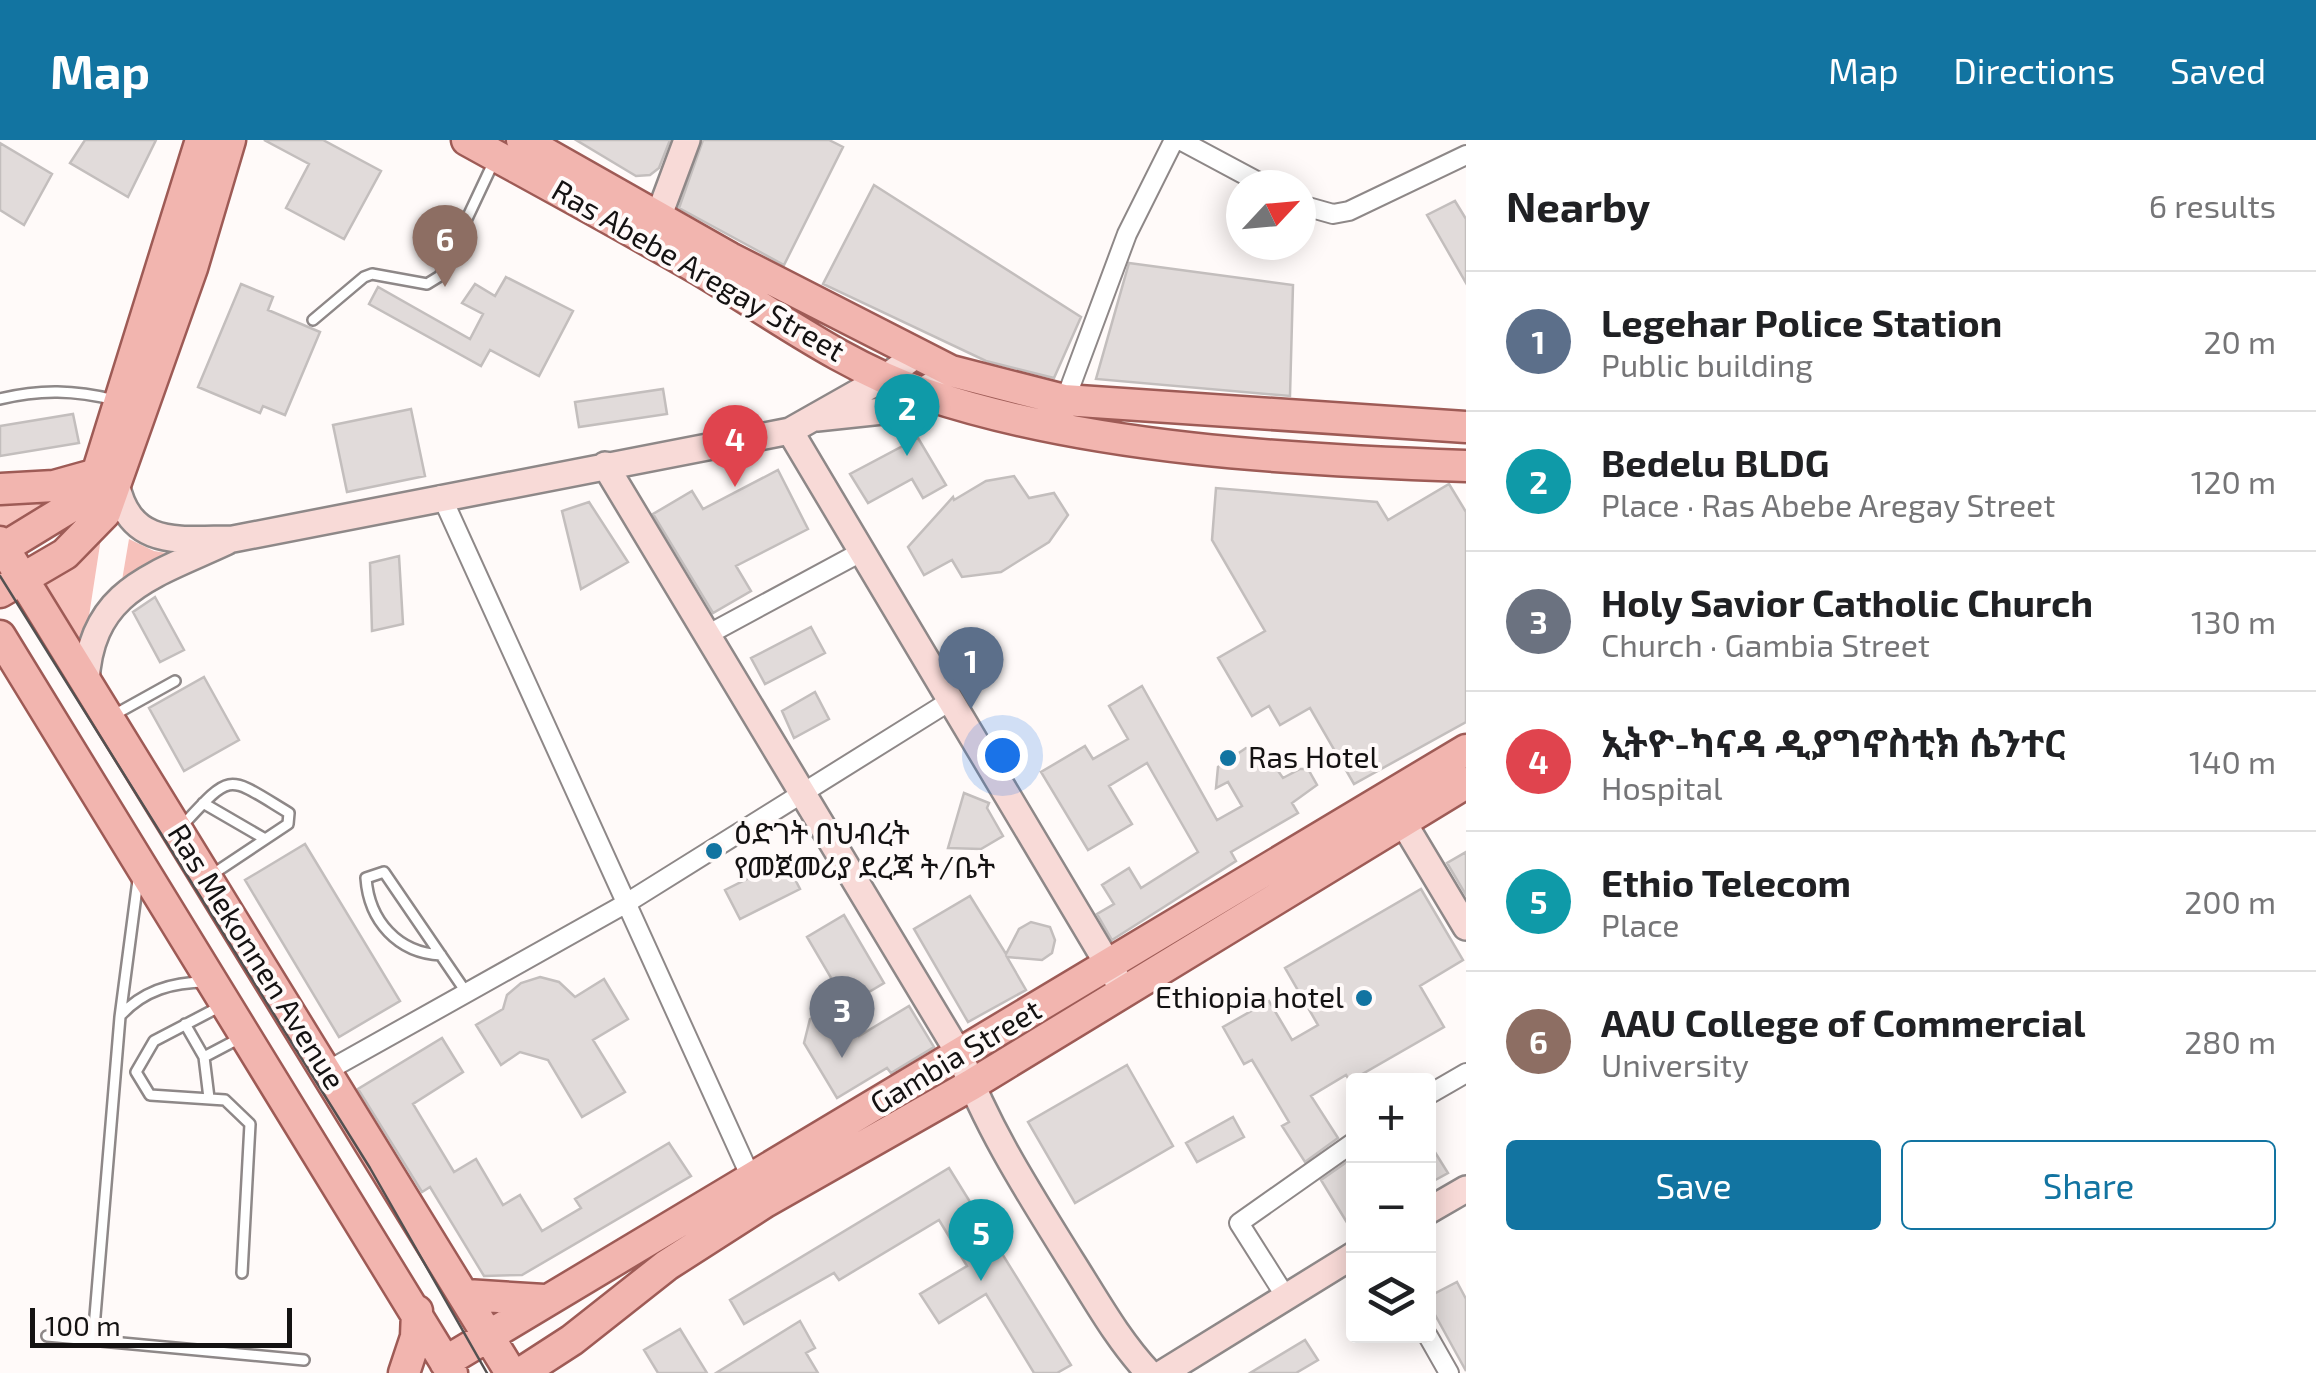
<!DOCTYPE html>
<html lang="en">
<head>
<meta charset="utf-8">
<style>
	body { margin:0; font-family:"Exo 2","Noto Sans Ethiopic",sans-serif; background:#f2f2f2; color:#202124 }
	.controls { position:absolute; right:30px; bottom:30px; display:grid; overflow:hidden; border-radius:10px; box-shadow:0 5px 25px #0003 }
	.controls button { width:90px; height:90px; display:grid; place-items:center; padding:0; border:0; border-bottom:2px solid #e0e0e0; background:#fff; color:#202124; font:50px sans-serif }
	.compass { position:absolute; left:1226px; top:30px; width:90px; height:90px; border-radius:50%; background:#fff; box-shadow:0 5px 25px #0003; rotate:64deg }
	.scale { position:absolute; left:30px; bottom:25px; width:262px; box-sizing:border-box; padding-left:10px; border:5px solid #141212; border-top:0; font-size:28px; line-height:35px; white-space:nowrap; color:#141212; -webkit-text-stroke:8px #fffaf9; paint-order:stroke }
	.you { position:absolute; left:1002px; top:615px; width:35px; height:35px; margin:-25px; border:8px solid #fff; border-radius:50%; background:#1a73e8; box-shadow:0 0 0 15px #1a73e833 }
	.badge { display:grid; place-items:center; width:65px; height:65px; border-radius:50%; background:#1274a1; color:#fff; font-size:32px; font-weight:700 }
	.pin { position:absolute; translate:-50% -82px; filter:drop-shadow(0 2px 5px #0008) }
	.pin::after { content:''; position:absolute; top:52px; width:35px; height:30px; background:inherit; clip-path:polygon(0 0,100% 0,50% 100%) }
	.list { margin:0; padding:0; list-style:none }
	h2 { display:flex; justify-content:space-between; align-items:center; height:130px; margin:0; padding:0 40px; font-size:42px }
	h2 small { font-size:32px; font-weight:400; color:#757577 }
	.list li { display:grid; grid-template-columns:65px 1fr auto; gap:30px; align-items:center; box-sizing:border-box; height:140px; padding:0 40px; border-top:2px solid #e0e0e0 }
	.list b { display:block; font-size:38px; white-space:nowrap }
	.list p { margin:0; font-size:32px; white-space:nowrap; color:#757577 }
	.list em { font-size:32px; font-style:normal; color:#757577 }
	.actions { display:flex; gap:20px; padding:30px 40px }
	.actions a { flex:1; padding:22px 0; border:2px solid #1274a1; border-radius:10px; text-align:center; font-size:35px; color:#1274a1 }
	.actions .main { background:#1274a1; color:#fff }
	.icon { flex:none; width:55px; height:55px; fill:none; stroke:currentColor; stroke-width:2; stroke-linecap:round; stroke-linejoin:round }
	.map { position:relative; flex:none; width:1466px; height:1233px; overflow:hidden }
	header { display:flex; align-items:center; gap:60px; box-sizing:border-box; height:140px; padding:0 50px; background:#1274a1; color:#fff }
	header strong { font-size:48px }
	nav { display:flex; gap:55px; margin-inline-start:auto; font-size:35px }
	main { display:flex }
	aside { flex:1; background:#fff }
	.map>svg:first-child { display:block }
	.green { fill:#f6c0ba }
	.building { fill:#e1dbda; stroke:#c3bebd; stroke-width:2.5 }
	.lines { fill:none; stroke-linecap:round; stroke-linejoin:round }
	.lane-casing { stroke:#8e8888; stroke-width:14 }
	.street-casing { stroke:#8e8888; stroke-width:22 }
	.secondary-casing { stroke:#8e8888; stroke-width:30 }
	.primary-casing { stroke:#9e5b56; stroke-width:35 }
	.lane { stroke:#fff; stroke-width:9 }
	.street { stroke:#fff; stroke-width:18 }
	.secondary { stroke:#f8dad7; stroke-width:25 }
	.primary { stroke:#f2b5af; stroke-width:30 }
	.tram { stroke:#545151; stroke-width:2.5 }
	.poi-dot { fill:#1274a1; stroke:#fffaf9; stroke-width:4 }
	.labels { text-anchor:middle; stroke-width:8; stroke-linejoin:round; paint-order:stroke }
	.street-label { font-size:30px; fill:#141212; stroke:#fffaf9 }
	.poi-label { font-size:30px; fill:#141212; stroke:#fffaf9; text-anchor:start }
</style>
</head>
<body>
<header>
<strong>Map</strong>
<nav><a>Map</a><a>Directions</a><a>Saved</a></nav>
</header>
<main>
<div class="map">
<svg width="1466" height="1233" viewBox="0 0 1466 1233">
	<rect width="100%" height="100%" fill="#fffaf9"/>
	<!-- green -->
	<path class="green" d="M 53,361 L 0,396 L 0,365 Z
		M 103,385 L 83,515 L 34,440 Z
		M 129,399 L 154,411 L 180,415 L 120,452 Z"/>
	<!-- building -->
	<path class="building" d="M 85,0 L 156,0 L 128,57 L 70,23 Z
		M 264,0 L 323,0 L 381,31 L 344,99 L 286,68 L 309,24 Z
		M 576,0 L 670,0 L 659,28 L 650,35 L 636,36 Z
		M 703,0 L 829,0 L 843,7 L 784,125 L 679,68 Z
		M 0,3 L 52,34 L 24,85 L 0,70 Z
		M 874,45 L 1081,177 L 1054,238 L 986,221 L 823,144 Z
		M 1455,61 L 1466,79 L 1466,143 L 1427,75 Z
		M 1129,123 L 1293,145 L 1290,256 L 1096,239 Z
		M 506,137 L 573,171 L 539,236 L 490,210 L 481,226 L 369,164 L 378,147 L 470,199 L 483,174 L 462,163 L 475,144 L 495,156 Z
		M 241,144 L 273,157 L 268,170 L 320,192 L 285,275 L 263,266 L 260,273 L 198,247 Z
		M 663,249 L 667,274 L 579,287 L 575,262 Z
		M 411,269 L 425,336 L 347,352 L 333,285 Z
		M 73,274 L 79,303 L 0,316 L 0,286 Z
		M 918,298 L 946,345 L 923,358 L 912,339 L 868,363 L 850,334 Z
		M 778,330 L 808,389 L 736,426 L 751,451 L 713,473 L 653,374 L 692,351 L 703,369 Z
		M 1014,336 L 1029,358 L 1054,353 L 1068,375 L 1049,402 L 1001,432 L 962,437 L 952,420 L 924,435 L 908,407 L 953,357 L 954,360 L 986,341 Z
		M 1449,344 L 1466,372 L 1466,582 L 1354,644 L 1310,568 L 1280,585 L 1269,566 L 1252,576 L 1218,518 L 1265,491 L 1212,400 L 1216,348 L 1377,362 L 1388,380 Z
		M 589,362 L 628,422 L 581,449 L 562,371 Z
		M 399,416 L 403,484 L 372,491 L 370,423 Z
		M 155,457 L 184,510 L 160,522 L 133,472 Z
		M 811,487 L 825,513 L 765,544 L 751,518 Z
		M 204,537 L 239,600 L 184,631 L 149,568 Z
		M 1142,546 L 1217,680 L 1242,666 L 1228,642 L 1216,648 L 1218,627 L 1246,608 L 1264,611 L 1283,638 L 1300,629 L 1308,629 L 1317,645 L 1292,663 L 1298,673 L 1231,712 L 1236,721 L 1112,800 L 1097,774 L 1114,764 L 1102,745 L 1129,728 L 1141,748 L 1198,712 L 1147,623 L 1109,646 L 1132,684 L 1088,710 L 1041,632 L 1085,606 L 1093,619 L 1128,599 L 1109,566 Z
		M 815,552 L 829,579 L 794,598 L 782,571 Z
		M 964,653 L 989,663 L 987,668 L 1003,696 L 981,709 L 948,708 Z
		M 305,704 L 400,861 L 339,897 L 245,740 Z
		M 1466,712 L 1466,755 L 1447,723 Z
		M 785,720 L 800,749 L 740,779 L 725,750 Z
		M 1421,749 L 1463,820 L 1420,846 L 1444,887 L 1350,941 L 1346,935 L 1311,956 L 1338,998 L 1305,1022 L 1282,986 L 1289,982 L 1252,920 L 1244,924 L 1223,887 L 1269,861 L 1292,900 L 1318,885 L 1285,828 Z
		M 970,756 L 1006,814 L 1019,789 L 1031,782 L 1050,787 L 1055,800 L 1052,813 L 1042,820 L 1007,817 L 1026,850 L 968,882 L 914,789 Z
		M 844,775 L 884,843 L 847,865 L 807,797 Z
		M 540,837 L 559,842 L 575,857 L 604,839 L 628,879 L 593,900 L 625,952 L 582,977 L 548,920 L 520,912 L 501,925 L 476,885 L 503,869 L 507,855 L 521,843 Z
		M 909,866 L 934,907 L 891,933 L 887,928 L 837,958 L 804,903 L 810,879 L 826,871 L 844,872 L 859,896 Z
		M 442,898 L 463,932 L 413,964 L 454,1032 L 476,1019 L 503,1065 L 520,1055 L 542,1091 L 581,1068 L 575,1059 L 669,1003 L 691,1036 L 522,1135 L 484,1136 L 430,1047 L 422,1052 L 358,949 Z
		M 1127,925 L 1173,1006 L 1075,1063 L 1028,982 Z
		M 1233,977 L 1244,997 L 1197,1022 L 1186,1003 Z
		M 1428,1001 L 1448,1033 L 1428,1044 Z
		M 1351,1019 L 1354,1024 L 1354,1094 L 1321,1040 Z
		M 949,1028 L 1071,1225 L 1057,1233 L 1034,1233 L 986,1154 L 939,1183 L 920,1154 L 967,1126 L 939,1080 L 839,1140 L 834,1133 L 744,1184 L 730,1160 Z
		M 1457,1142 L 1466,1159 L 1466,1231 L 1428,1162 L 1428,1157 Z
		M 800,1181 L 815,1208 L 806,1213 L 818,1233 L 716,1233 Z
		M 680,1189 L 707,1233 L 658,1233 L 644,1210 Z
		M 1305,1200 L 1318,1220 L 1296,1233 L 1250,1233 Z"/>
	<g class="lines">
		<defs>
			<path id="lane" d="M 313,180 L 364,137 L 372,134 L 427,144 L 440,136 L 495,19
				M 0,259 C 40,249 75,250 115,260
				M 112,576 L 175,541
				M 203,663 L 265,699
				M 182,686 C 233,631 226,635 289,673 L 288,684 L 213,734
				M 441,815 C 398,813 369,781 366,738 L 384,732 L 466,852
				M 221,866 L 154,901 L 136,932 L 150,955 L 225,960 L 250,984 L 242,1133
				M 121,875 C 144,850 173,842 206,842
				M 185,884 L 204,917 L 209,958
				M 204,917 L 242,897
				M 47,1196 L 304,1220
				M 93,1200 L 120,877 L 138,740"/>
			<path id="street" d="M 1180,0 L 1264,45
				M 1301,65 L 1333,74 L 1349,71 L 1466,15
				M 1063,266 L 1127,94 L 1174,0
				M 441,355 L 753,1042
				M 707,495 L 861,412
				M 327,931 L 625,764 L 950,561
				M 1428,955 L 1466,933
				M 1284,1154 L 1239,1083 L 1354,1002
				M 1428,1196 L 1449,1233"/>
			<path id="secondary" d="M 652,94 L 687,0
				M 817,278 L 892,270 L 934,244
				M 790,291 L 1118,841
				M 605,325 L 960,915 C 987,988 1029,1053 1070,1119 C 1095,1158 1117,1199 1149,1233
				M 116,343 C 130,409 179,399 233,399 L 790,291 L 889,235 L 917,214
				M 86,542 C 91,450 153,436 226,402
				M 1394,667 L 1466,787
				M 1428,1071 L 1466,1049
				M 1163,1233 L 1354,1115"/>
			<path id="primary" d="M 467,0 C 545,43 623,85 700,130 C 774,174 843,226 925,254 C 1089,309 1293,320 1466,326
				M 522,0 L 730,118 L 951,231 L 1064,260 L 1466,287
				M 0,349 L 54,346 L 97,334 L 104,337
				M 0,402 L 511,1233
				M 0,410 L 72,366 L 97,334 L 201,0
				M 0,452 L 65,414 L 105,373 L 192,128 L 230,0
				M 0,496 L 452,1233
				M 466,1155 L 544,1160
				M 445,1222 L 1466,610
				M 404,1233 L 416,1197 L 417,1171
				M 521,1233 L 572,1200 L 667,1125 L 765,1062 L 971,945 L 1466,643"/>
		</defs>
		<!-- lane casing -->
		<use href="#lane" class="lane-casing"/>
		<!-- street casing -->
		<use href="#street" class="street-casing"/>
		<!-- secondary casing -->
		<use href="#secondary" class="secondary-casing"/>
		<!-- primary casing -->
		<use href="#primary" class="primary-casing"/>
		<!-- lane -->
		<use href="#lane" class="lane"/>
		<!-- street -->
		<use href="#street" class="street"/>
		<!-- secondary -->
		<use href="#secondary" class="secondary"/>
		<!-- primary -->
		<use href="#primary" class="primary"/>
		<!-- tram -->
		<path class="tram" d="M 0,436 L 370,1028 L 487,1233"/>
	</g>
	<!-- markers -->
	<g class="poi-dot">
		<circle cx="1228" cy="618" r="10"/>
		<circle cx="714" cy="711" r="10"/>
		<circle cx="1364" cy="858" r="10"/>
	</g>
	<g class="labels">
		<!-- street labels -->
		<g class="street-label">
			<text transform="translate(698 131) rotate(30)" y="10">Ras Abebe Aregay Street</text>
			<text transform="translate(256 817) rotate(58)" y="10">Ras Mekonnen Avenue</text>
			<text transform="translate(956 917) rotate(-31)" y="10">Gambia Street</text>
		</g>
		<!-- poi labels -->
		<g class="poi-label">
			<text x="1248" y="628">Ras Hotel</text>
			<text x="734" y="704">ዕድገት በህብረት<tspan x="734" dy="34">የመጀመሪያ ደረጃ ት/ቤት</tspan></text>
			<text x="1344" y="868" text-anchor="end">Ethiopia hotel</text>
		</g>
	</g>
</svg>
<div class="controls">
<button>+</button>
<button>−</button>
<button><svg class="icon" aria-label="layers" viewBox="0 0 24 24"><path d="M12 4l9 5-9 5-9-5zM3 14l9 5 9-5"/></svg></button>
</div>
<svg class="compass" viewBox="-18 -18 36 36"><path d="M0-13l5 13h-10z" fill="#e53935"/><path d="M0 13l5-13h-10z" fill="#757577"/></svg>
<div class="scale">100 m</div>
<div class="you"></div>
<div class="pin badge" style="left:971px;top:569px;background:#5c6f8a">1</div>
<div class="pin badge" style="left:907px;top:316px;background:#0f9aa8">2</div>
<div class="pin badge" style="left:842px;top:918px;background:#6b7280">3</div>
<div class="pin badge" style="left:735px;top:347px;background:#e0444e">4</div>
<div class="pin badge" style="left:981px;top:1141px;background:#0f9aa8">5</div>
<div class="pin badge" style="left:445px;top:147px;background:#8d6e63">6</div>
</div>
<aside>
<h2>Nearby<small>6 results</small></h2>
<ul class="list">
<li><span class="badge" style="background:#5c6f8a">1</span><div><b>Legehar Police Station</b><p>Public building</p></div><em>20 m</em></li>
<li><span class="badge" style="background:#0f9aa8">2</span><div><b>Bedelu BLDG</b><p>Place · Ras Abebe Aregay Street</p></div><em>120 m</em></li>
<li><span class="badge" style="background:#6b7280">3</span><div><b>Holy Savior Catholic Church</b><p>Church · Gambia Street</p></div><em>130 m</em></li>
<li><span class="badge" style="background:#e0444e">4</span><div><b>ኢትዮ-ካናዳ ዲያግኖስቲክ ሴንተር</b><p>Hospital</p></div><em>140 m</em></li>
<li><span class="badge" style="background:#0f9aa8">5</span><div><b>Ethio Telecom</b><p>Place</p></div><em>200 m</em></li>
<li><span class="badge" style="background:#8d6e63">6</span><div><b>AAU College of Commercial</b><p>University</p></div><em>280 m</em></li>
</ul>
<div class="actions"><a class="main">Save</a><a>Share</a></div>
</aside>
</main>
</body>
</html>
